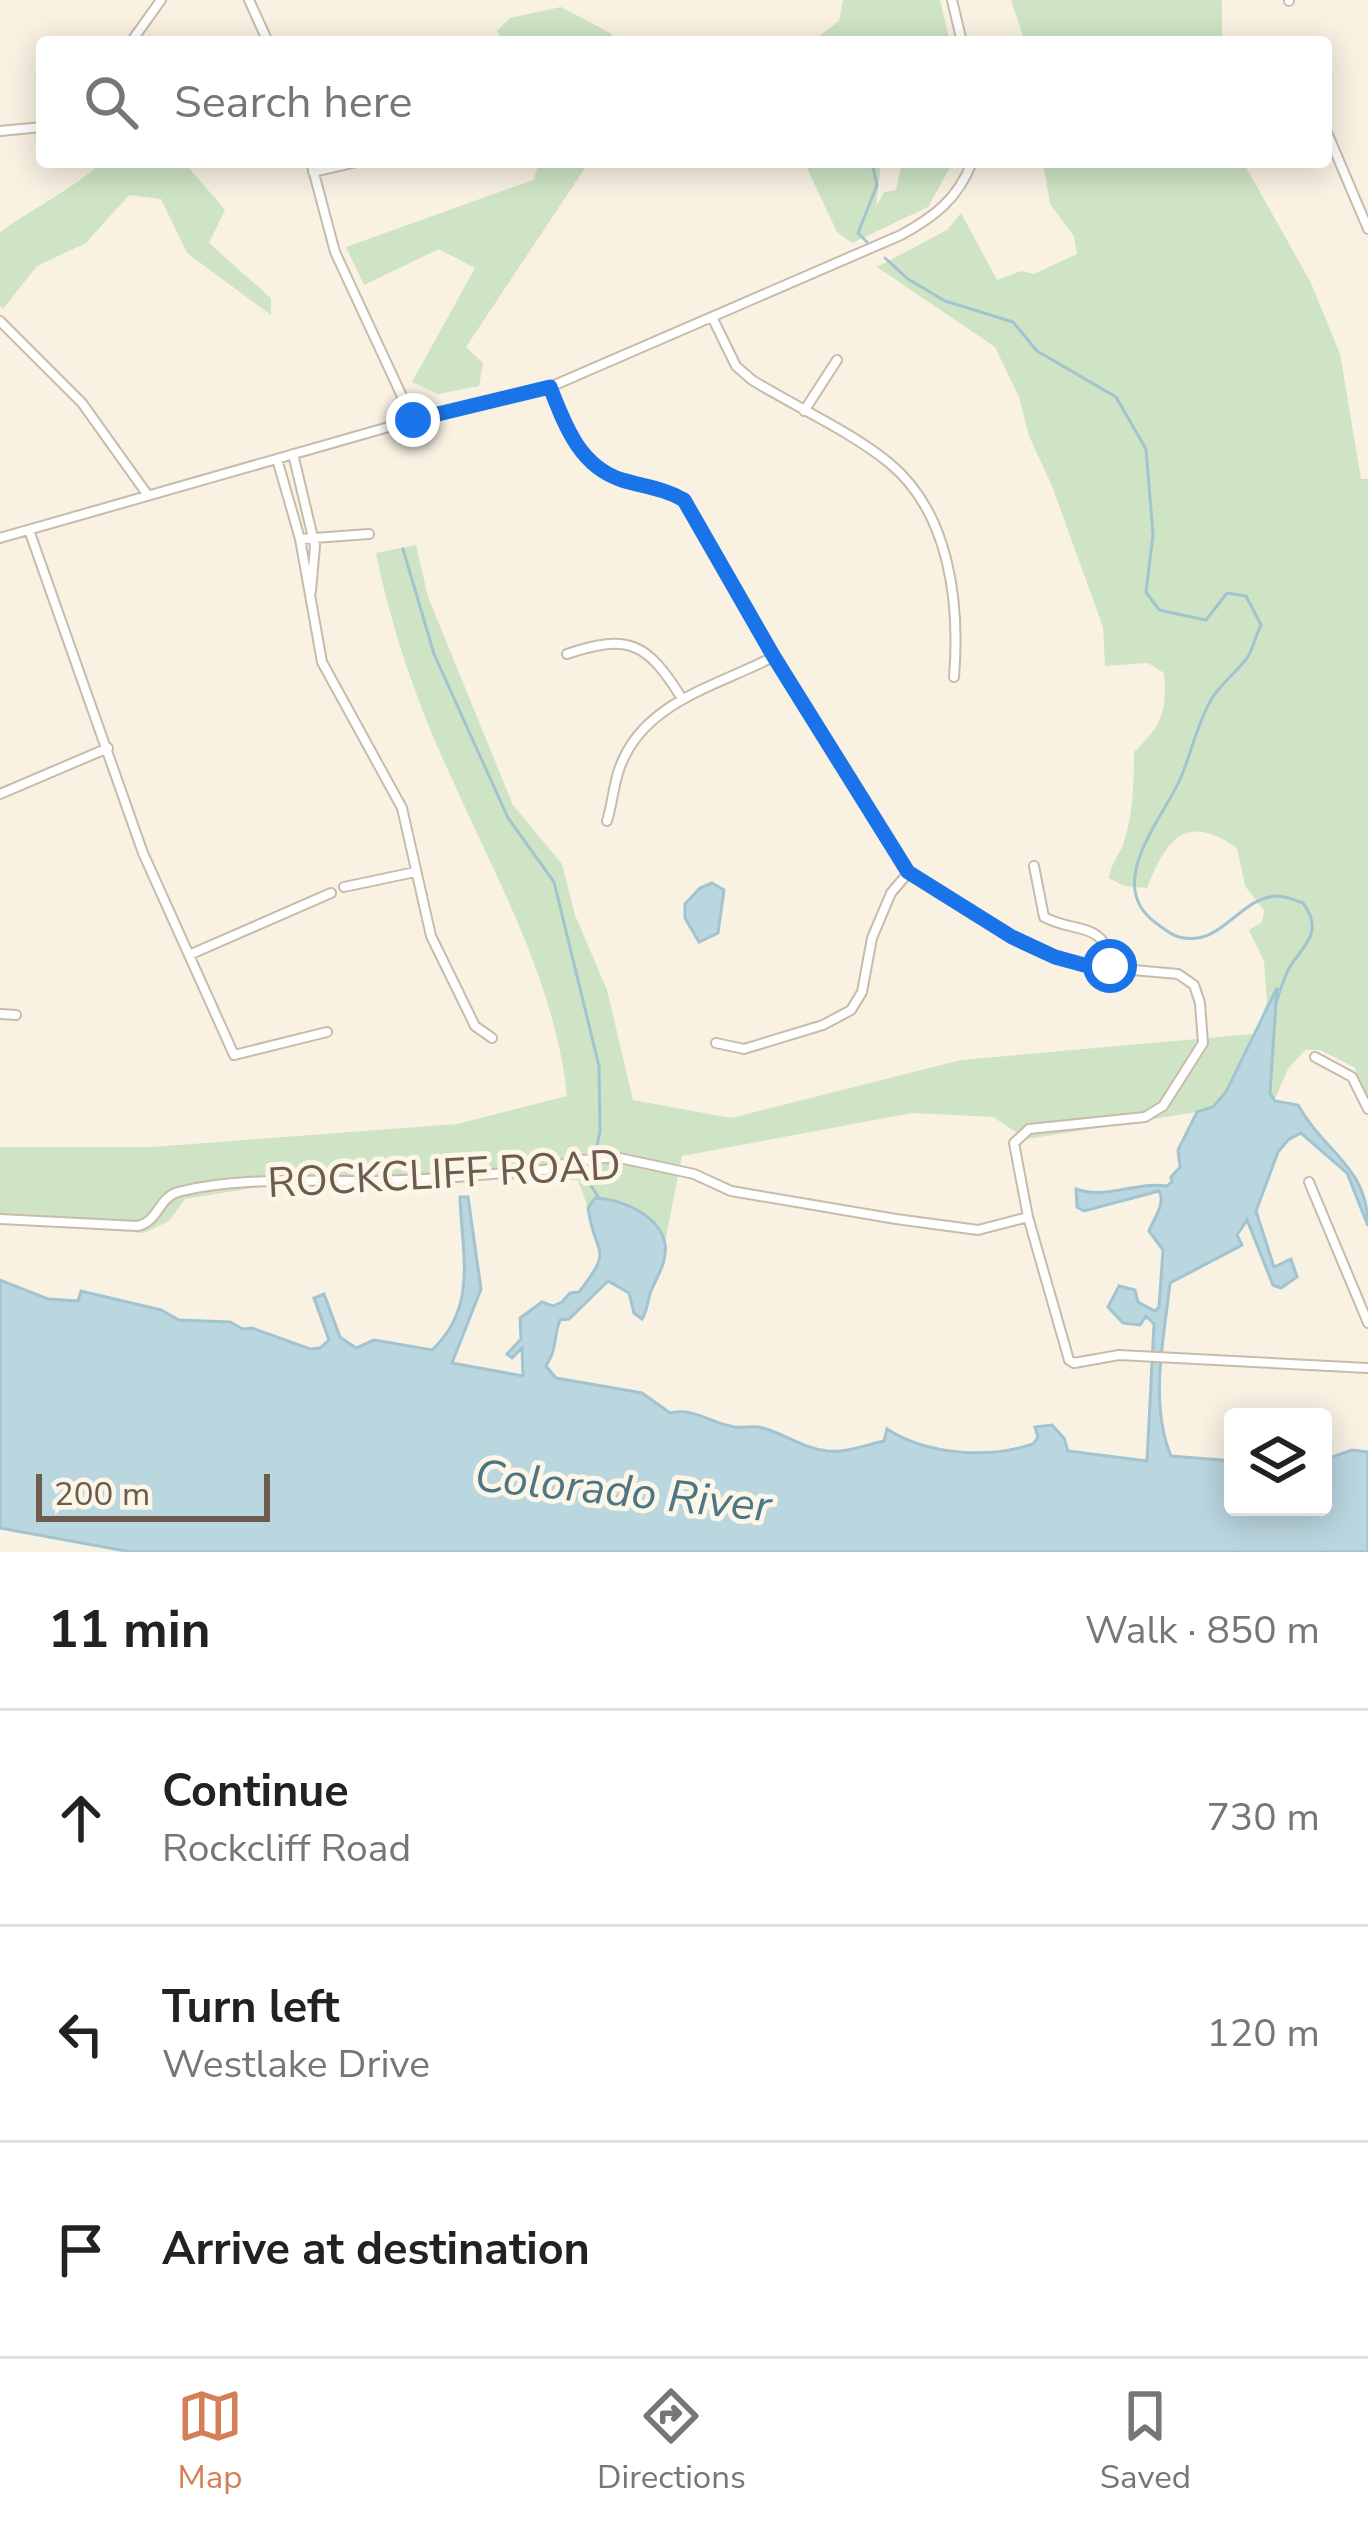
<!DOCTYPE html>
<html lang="en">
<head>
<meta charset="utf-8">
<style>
	body { margin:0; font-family:"Nunito Sans",sans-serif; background:#f2f2f2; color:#222 }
	.controls { position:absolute; right:36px; bottom:36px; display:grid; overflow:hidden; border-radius:12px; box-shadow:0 6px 30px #0003 }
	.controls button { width:108px; height:108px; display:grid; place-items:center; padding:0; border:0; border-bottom:3px solid #e0e0e0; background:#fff; color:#222; font:60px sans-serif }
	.scale { position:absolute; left:36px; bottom:30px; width:234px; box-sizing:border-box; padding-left:12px; border:6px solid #6d5b4c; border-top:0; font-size:33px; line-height:42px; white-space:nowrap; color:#6d5b4c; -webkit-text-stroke:9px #fcf6e8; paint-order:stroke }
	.stop { position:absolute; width:36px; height:36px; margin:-27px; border:9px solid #1a73e8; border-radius:50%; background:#fff }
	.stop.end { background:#1a73e8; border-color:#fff; box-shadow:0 3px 12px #0008 }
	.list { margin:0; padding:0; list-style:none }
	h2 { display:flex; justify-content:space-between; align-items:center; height:156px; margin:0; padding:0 48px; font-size:51px }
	h2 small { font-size:39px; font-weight:400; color:#767676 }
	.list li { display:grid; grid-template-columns:78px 1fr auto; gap:36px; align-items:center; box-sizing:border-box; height:216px; padding:0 48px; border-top:3px solid #e0e0e0 }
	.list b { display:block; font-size:45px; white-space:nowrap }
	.list p { margin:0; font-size:39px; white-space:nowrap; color:#767676 }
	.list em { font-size:39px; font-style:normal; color:#767676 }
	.icon { flex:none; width:66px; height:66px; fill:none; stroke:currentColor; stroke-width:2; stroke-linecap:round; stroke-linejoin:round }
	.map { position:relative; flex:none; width:1368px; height:1552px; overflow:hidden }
	.search { position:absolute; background:#fff; box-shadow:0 6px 30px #0003; left:36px; right:36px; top:36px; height:132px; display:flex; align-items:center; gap:30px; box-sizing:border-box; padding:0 42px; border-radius:12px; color:#767676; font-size:45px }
	.sheet { height:804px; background:#fff }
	nav { display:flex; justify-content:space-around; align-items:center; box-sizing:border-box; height:168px; border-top:3px solid #e0e0e0; background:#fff; font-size:33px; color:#767676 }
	nav a { display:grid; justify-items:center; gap:6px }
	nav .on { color:#d47f57 }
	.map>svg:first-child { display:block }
	.green { fill:#cee4c4 }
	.water { fill:#bad6df; stroke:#a2c4d0; stroke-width:3 }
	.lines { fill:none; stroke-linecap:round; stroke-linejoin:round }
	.stream { stroke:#a2c4d0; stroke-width:3 }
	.minor-casing { stroke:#c8bbab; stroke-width:12 }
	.minor { stroke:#fff; stroke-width:8 }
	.route { stroke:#1a73e8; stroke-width:15 }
	.labels { text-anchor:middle; stroke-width:10; stroke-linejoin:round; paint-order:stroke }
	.street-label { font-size:42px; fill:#6d5b4c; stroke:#fcf6e8 }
	.water-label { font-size:45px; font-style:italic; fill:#4c7684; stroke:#fcf6e8 }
</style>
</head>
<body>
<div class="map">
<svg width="1368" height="1552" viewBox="0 0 1368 1552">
	<rect width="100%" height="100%" fill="#f9f2e3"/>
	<!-- green -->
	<path class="green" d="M 843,0 L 940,0 L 950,42 L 811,42 L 839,21 Z
		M 1011,0 L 1222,0 L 1222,39 L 1025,42 Z
		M 561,7 L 612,34 L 613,42 L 505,42 L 497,31 L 510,18 Z
		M 103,162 L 184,162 L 225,210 L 209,243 L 271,298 L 271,315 L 187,253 L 161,199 L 129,195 L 86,243 L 37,266 L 3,309 L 0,306 L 0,232 C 35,207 71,190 103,162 Z
		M 540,162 L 589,162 L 466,347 L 483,363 L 479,386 L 438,394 L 412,382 L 475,268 L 439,249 L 364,285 L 346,247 L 533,180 Z
		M 804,162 L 881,162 L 876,207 L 884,192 L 896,190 L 902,162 L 953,162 L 928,207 L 852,243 L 837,232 Z
		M 1043,162 L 1243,162 L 1311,283 L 1340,354 L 1361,479 L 1368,479 L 1368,1098 L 1354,1067 L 1320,1050 L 1305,1050 L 1288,1069 L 1273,1103 L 1260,1098 L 1256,1030 L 1267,1002 L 1264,961 L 1249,930 L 1262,922 L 1264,910 L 1245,886 L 1237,848 C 1184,811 1166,841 1147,888 L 1124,886 L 1109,878 C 1113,858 1120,855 1124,842 C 1133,814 1134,782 1134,752 C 1162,725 1167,713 1164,673 L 1148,663 L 1105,666 L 1103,627 L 1052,486 L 1029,436 L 1019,397 L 995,347 L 877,267 L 947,230 L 961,213 L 997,280 L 1021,271 L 1034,274 L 1077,254 L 1074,236 L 1050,204 Z
		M 416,545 L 428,597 L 513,805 L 562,864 L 575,915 L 607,990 L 633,1100 L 731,1118 L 961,1060 L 1253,1034 C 1248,1052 1230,1094 1215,1105 C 1209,1109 1203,1110 1197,1112 L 1027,1139 L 993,1117 L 912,1113 L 682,1156 L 665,1242 C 650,1215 627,1199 596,1198 L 588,1208 L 578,1180 L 459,1179 L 366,1185 L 277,1184 L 185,1199 L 169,1221 L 144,1233 L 0,1223 L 0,1147 L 152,1147 L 457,1124 L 567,1096 C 555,982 498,882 452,779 C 418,706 392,632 376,553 Z"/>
	<!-- water -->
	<path class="water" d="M 712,883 L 724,890 L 718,933 L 699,942 L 685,918 L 685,904 L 700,888 Z
		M 1277,988 L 1270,1093 L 1275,1101 L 1298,1105 C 1324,1152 1368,1167 1368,1226 L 1347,1173 L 1301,1133 L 1288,1140 L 1278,1152 L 1256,1211 L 1274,1267 L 1291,1259 L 1297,1277 L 1281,1288 L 1273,1285 L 1247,1220 L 1237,1235 L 1242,1245 L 1170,1283 C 1164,1339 1149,1403 1171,1456 L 1233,1461 L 1233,1507 L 1323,1507 L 1323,1460 L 1352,1450 L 1368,1452 L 1368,1552 L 131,1552 L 0,1528 L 0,1280 L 48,1299 L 78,1301 L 81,1291 L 161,1310 L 179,1320 L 230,1322 L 243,1329 L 252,1328 L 310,1349 L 320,1348 L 329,1340 L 314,1298 L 324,1294 L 340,1337 L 356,1348 L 374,1340 L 432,1350 C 478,1307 462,1255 460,1197 L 468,1197 L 481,1289 L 452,1363 L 523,1376 L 522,1348 L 512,1358 L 507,1354 L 521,1339 L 520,1318 L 542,1302 L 553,1306 L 562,1302 L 570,1293 L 579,1292 C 615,1246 595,1258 588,1208 L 595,1198 C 621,1199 660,1215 665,1244 C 668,1260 657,1277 651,1291 C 647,1301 648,1309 642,1319 L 634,1313 L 629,1293 L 608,1281 L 569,1319 L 560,1320 C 552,1340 559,1344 546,1366 L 556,1378 L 642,1393 L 670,1413 C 695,1407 711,1424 735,1427 C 745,1428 754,1425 763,1428 C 785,1434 803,1448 827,1451 C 847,1453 865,1445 884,1441 L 887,1429 C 927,1455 989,1459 1033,1444 L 1038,1437 L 1035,1427 L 1052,1425 L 1064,1438 L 1068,1451 L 1147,1461 L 1154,1324 L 1146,1316 L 1140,1325 L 1123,1323 L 1108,1307 L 1119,1286 L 1135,1290 L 1138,1302 L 1155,1311 L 1159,1307 L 1163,1250 L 1149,1231 C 1154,1218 1166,1204 1159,1191 L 1084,1211 L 1077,1207 L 1076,1189 C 1107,1200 1136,1181 1167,1186 L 1172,1182 L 1171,1177 L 1180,1167 L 1178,1150 L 1197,1112 L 1213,1107 L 1226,1092 Z"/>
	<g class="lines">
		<!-- stream -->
		<path class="stream" d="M 642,162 L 647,165 L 681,162
			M 867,242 L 858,233 L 877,185 L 872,162
			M 885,258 L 908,279 L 945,301 L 1013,322 L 1037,351 L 1116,397 L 1146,449 L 1153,535 L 1146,592 L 1159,610 L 1206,620 L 1227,593 L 1246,596 L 1261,625 C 1256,635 1253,649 1247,658 C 1236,673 1220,684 1211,700 C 1197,724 1192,751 1181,777 C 1164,818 1102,884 1156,923 C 1163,928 1171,935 1179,937 C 1222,948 1239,897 1277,896 C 1285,896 1295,900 1303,903 C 1323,930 1307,942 1291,965 C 1284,976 1280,991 1276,1003
			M 403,549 L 434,654 L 508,818 L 554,882 L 599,1066 L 600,1132 L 595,1154
			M 592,1163 L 588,1181 L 599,1198"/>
		<defs>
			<path id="minor" d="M 249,0 L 268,42
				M 952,0 L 962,42
				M 1289,0 L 1289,1
				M 131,42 L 161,0
				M 1326,130 L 1368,229
				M 0,131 L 42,127
				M 311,162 L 335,252 L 413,420
				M 313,172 L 357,162
				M 712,317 L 736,366 L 752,380 C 796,407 848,430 888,462 C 950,512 960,603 954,677
				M 0,321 L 82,403 L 147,494
				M 550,387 C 565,425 579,466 622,480 C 645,487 663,488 684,500 L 774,657 L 909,872 L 1012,937 L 1055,957 L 1088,966 L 1178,974 L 1194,985 L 1200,1003 L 1203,1043 L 1163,1106 L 1145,1117 L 1029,1129 L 1014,1143 L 1028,1217 L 1069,1360 L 1074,1363 L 1119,1355 L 1368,1368
				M 804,411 L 837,360
				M 293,454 L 315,546 L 311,591
				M 277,459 L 300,539 L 322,662 L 402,808 L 431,936 L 475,1026 L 492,1038
				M 29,530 L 143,853 L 234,1055 L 327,1032
				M 0,538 L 413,420 L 550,387 L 901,235 C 934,217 958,199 972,162
				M 300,539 L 369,534
				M 567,654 C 629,633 647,643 681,697
				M 0,794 L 108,748
				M 607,821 C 612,805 613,789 618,773 C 639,703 715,687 773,657
				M 1034,866 L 1044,917 C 1075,934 1107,920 1110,966
				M 344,887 L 415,872
				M 189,955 L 331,893
				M 0,1014 L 16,1015
				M 716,1043 L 744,1049 L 823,1025 L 851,1010 L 862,992 L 872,938 L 891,893 L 909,872
				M 1315,1057 L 1352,1077 L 1368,1109
				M 1309,1182 L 1368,1323
				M 0,1219 L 138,1226 C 159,1221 158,1198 178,1192 C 232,1178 297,1181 352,1181 C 416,1182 481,1174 545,1170 L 573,1161 L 615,1157 L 694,1174 L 731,1191 L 896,1219 L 978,1230 L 1028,1217"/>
		</defs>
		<!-- minor casing -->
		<use href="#minor" class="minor-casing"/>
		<!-- minor -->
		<use href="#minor" class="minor"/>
	</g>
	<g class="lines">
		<!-- route -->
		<path class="route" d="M 413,420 L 550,387 C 565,425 579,466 622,480 C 645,487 663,488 684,500 L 774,657 L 908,872 L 1012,937 L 1055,957 L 1088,966 L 1110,966"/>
	</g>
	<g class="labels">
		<!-- street labels -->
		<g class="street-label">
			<text transform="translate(444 1173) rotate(-3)" y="15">ROCKCLIFF ROAD</text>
		</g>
		<!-- water labels -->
		<g class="water-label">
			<text transform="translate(623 1490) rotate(6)" y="16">Colorado River</text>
		</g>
	</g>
</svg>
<div class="controls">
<button><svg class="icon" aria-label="layers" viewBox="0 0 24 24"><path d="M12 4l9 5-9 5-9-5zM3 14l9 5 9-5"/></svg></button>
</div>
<div class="scale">200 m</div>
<div class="stop" style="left:1110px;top:966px"></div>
<div class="stop end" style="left:413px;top:420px"></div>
<div class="search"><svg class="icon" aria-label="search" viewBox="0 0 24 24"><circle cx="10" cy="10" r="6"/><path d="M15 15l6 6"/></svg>Search here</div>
</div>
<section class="sheet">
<h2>11 min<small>Walk · 850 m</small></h2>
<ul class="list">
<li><svg class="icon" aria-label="ahead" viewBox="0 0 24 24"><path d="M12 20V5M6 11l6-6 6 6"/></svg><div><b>Continue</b><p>Rockcliff Road</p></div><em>730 m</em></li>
<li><svg class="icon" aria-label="left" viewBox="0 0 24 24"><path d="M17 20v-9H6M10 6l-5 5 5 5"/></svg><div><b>Turn left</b><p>Westlake Drive</p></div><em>120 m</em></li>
<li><svg class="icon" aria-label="arrive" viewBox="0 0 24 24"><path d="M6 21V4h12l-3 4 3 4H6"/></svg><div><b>Arrive at destination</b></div></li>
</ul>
</section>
<nav>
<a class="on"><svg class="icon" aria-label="map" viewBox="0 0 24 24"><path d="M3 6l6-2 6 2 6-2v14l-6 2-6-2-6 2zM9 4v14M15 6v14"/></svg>Map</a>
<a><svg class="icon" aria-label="directions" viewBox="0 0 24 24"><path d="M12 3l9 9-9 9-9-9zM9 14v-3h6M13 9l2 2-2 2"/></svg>Directions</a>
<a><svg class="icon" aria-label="saved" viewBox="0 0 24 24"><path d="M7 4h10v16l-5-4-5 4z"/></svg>Saved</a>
</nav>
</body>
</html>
